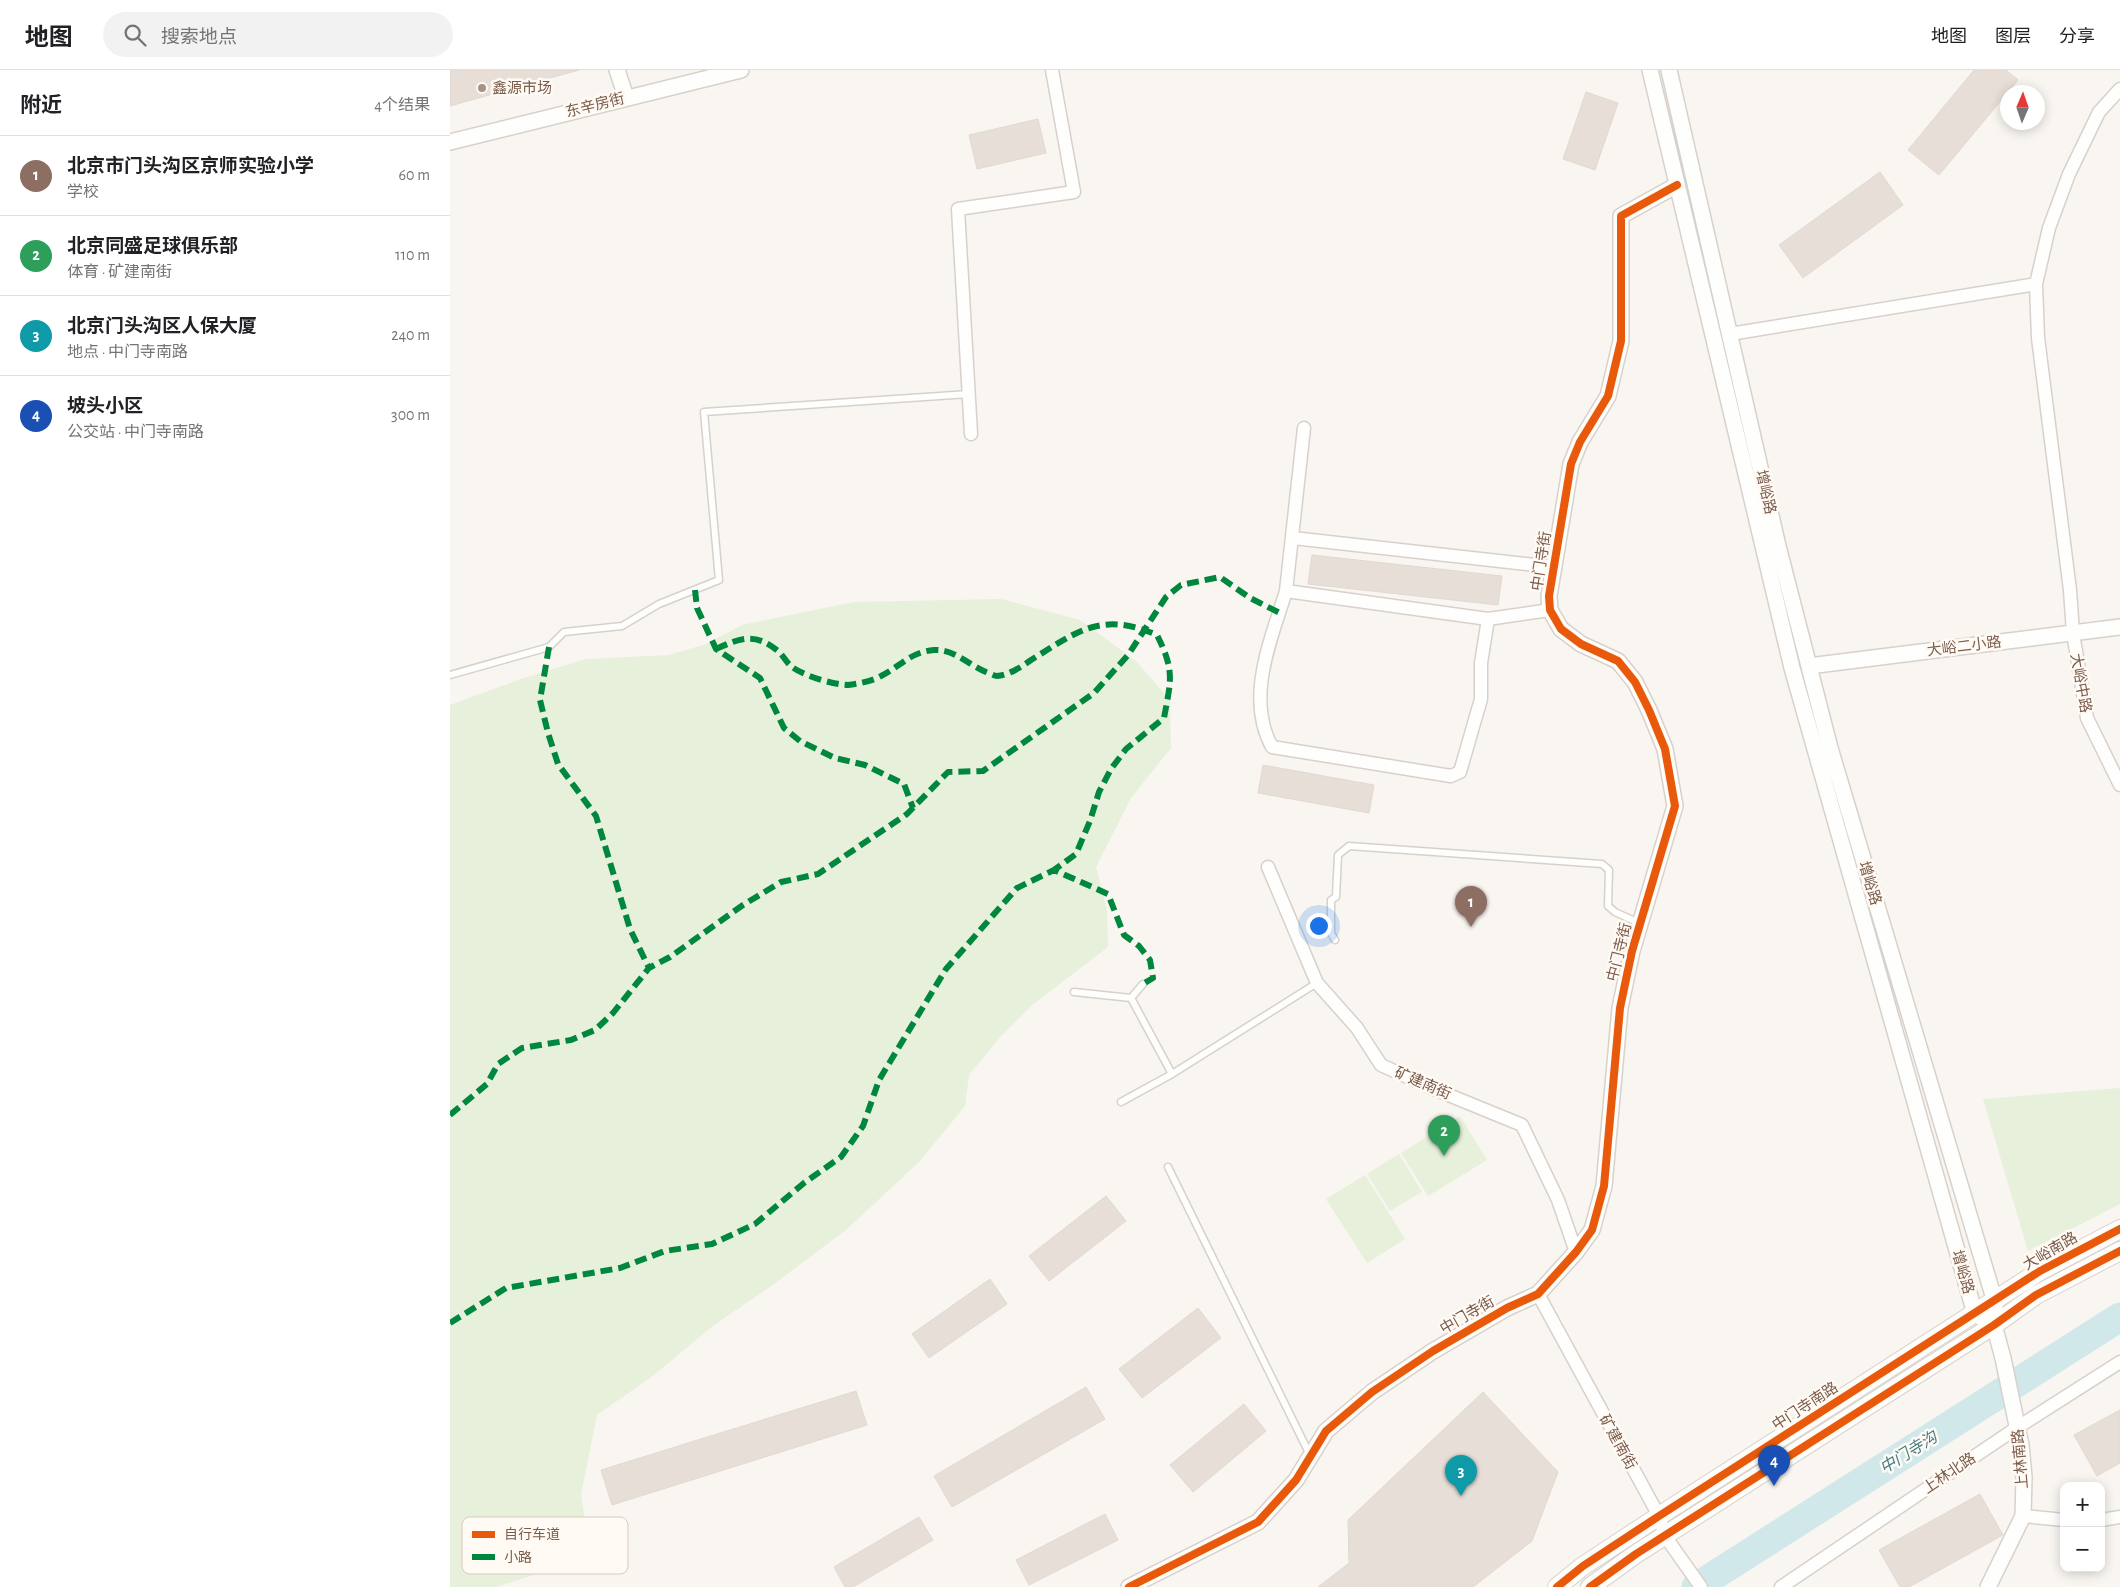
<!DOCTYPE html>
<html lang="zh">
<head>
<meta charset="utf-8">
<style>
	body { margin:0; font-family:"Alegreya Sans","Noto Sans SC",sans-serif; background:#f2f2f2; color:#202124 }
	.controls { position:absolute; right:15px; bottom:15px; display:grid; overflow:hidden; border-radius:10px; box-shadow:0 2px 12px #0003 }
	.controls button { width:45px; height:45px; display:grid; place-items:center; padding:0; border:0; border-bottom:1px solid #e0e0e0; background:#fff; color:#202124; font:25px sans-serif }
	.compass { position:absolute; left:1550px; top:15px; width:45px; height:45px; border-radius:50%; background:#fff; box-shadow:0 2px 12px #0003; rotate:2deg }
	.you { position:absolute; left:868px; top:855px; width:18px; height:18px; margin:-12px; border:4px solid #fff; border-radius:50%; background:#1a73e8; box-shadow:0 0 0 8px #1a73e833 }
	.badge { display:grid; place-items:center; width:32px; height:32px; border-radius:50%; background:#b45309; color:#fff; font-size:16px; font-weight:700 }
	.pin { position:absolute; translate:-50% -41px; filter:drop-shadow(0 1px 2px #0008) }
	.pin::after { content:''; position:absolute; top:26px; width:18px; height:15px; background:inherit; clip-path:polygon(0 0,100% 0,50% 100%) }
	.list { margin:0; padding:0; list-style:none }
	h2 { display:flex; justify-content:space-between; align-items:center; height:65px; margin:0; padding:0 20px; font-size:21px }
	h2 small { font-size:16px; font-weight:400; color:#757577 }
	.list li { display:grid; grid-template-columns:32px 1fr auto; gap:15px; align-items:center; box-sizing:border-box; height:80px; padding:0 20px; border-top:1px solid #e0e0e0 }
	.list b { display:block; font-size:19px; white-space:nowrap }
	.list p { margin:0; font-size:16px; white-space:nowrap; color:#757577 }
	.list em { font-size:16px; font-style:normal; color:#757577 }
	.icon { flex:none; width:28px; height:28px; fill:none; stroke:currentColor; stroke-width:2; stroke-linecap:round; stroke-linejoin:round }
	.map { position:relative; flex:none; width:1670px; height:1517px; overflow:hidden }
	header { display:flex; align-items:center; gap:30px; box-sizing:border-box; height:70px; padding:0 25px; background:#fff; border-bottom:1px solid #e0e0e0 }
	header strong { font-size:24px }
	nav { display:flex; gap:28px; margin-inline-start:auto; font-size:18px }
	.search { width:350px; height:45px; background:#f2f2f2; display:flex; align-items:center; gap:12px; box-sizing:border-box; padding:0 18px; border-radius:28px; color:#757577; font-size:19px }
	main { display:flex }
	aside { flex:1; background:#fff }
	.map>svg:first-child { display:block }
	.green { fill:#e7f0db }
	.lines { fill:none; stroke-linecap:round; stroke-linejoin:round }
	.river { stroke:#d0e8ea; stroke-width:29 }
	.building { fill:#e6ded7; stroke:#e2d8d2 }
	.service-casing { stroke:#d7d1cb; stroke-width:9 }
	.minor-casing { stroke:#d7d1cb; stroke-width:15 }
	.tertiary-casing { stroke:#d7d1cb; stroke-width:18 }
	.secondary-casing { stroke:#d9d2cb; stroke-width:20 }
	.service { stroke:#fefefd; stroke-width:6 }
	.minor { stroke:#fefefd; stroke-width:12 }
	.tertiary { stroke:#fefefd; stroke-width:15 }
	.secondary { stroke:#fefefd; stroke-width:18 }
	.quiet { stroke:#00873e; stroke-width:6; stroke-dasharray:12 6; stroke-linecap:butt }
	.cycleway-casing { stroke:#fffaf3; stroke-width:11 }
	.cycleway { stroke:#e8590c; stroke-width:8 }
	.poi-dot { fill:#a69286; stroke:#fffaf3; stroke-width:2 }
	.labels { text-anchor:middle; stroke-width:5; stroke-linejoin:round; paint-order:stroke }
	.poi-label { font-size:15px; fill:#7a5c4d; stroke:#fffaf3; text-anchor:start }
	.street-label { font-size:15px; fill:#7a5c4d; stroke:#fffaf3 }
	.water-label { font-size:16px; font-style:italic; fill:#437c86; stroke:#fffaf3 }
	.key { fill:#fffaf3; stroke:#d7cbc1; stroke-width:1 }
	.key-label { font-size:14px; fill:#7a5c4d }
</style>
</head>
<body>
<header>
<strong>地图</strong>
<div class="search"><svg class="icon" aria-label="search" viewBox="0 0 24 24"><circle cx="10" cy="10" r="6"/><path d="M15 15l6 6"/></svg>搜索地点</div>
<nav><a>地图</a><a>图层</a><a>分享</a></nav>
</header>
<main>
<aside>
<h2>附近<small>4个结果</small></h2>
<ul class="list">
<li><span class="badge" style="background:#8d6e63">1</span><div><b>北京市门头沟区京师实验小学</b><p>学校</p></div><em>60 m</em></li>
<li><span class="badge" style="background:#2e9e5b">2</span><div><b>北京同盛足球俱乐部</b><p>体育 · 矿建南街</p></div><em>110 m</em></li>
<li><span class="badge" style="background:#0f9aa8">3</span><div><b>北京门头沟区人保大厦</b><p>地点 · 中门寺南路</p></div><em>240 m</em></li>
<li><span class="badge" style="background:#1a4fb4">4</span><div><b>坡头小区</b><p>公交站 · 中门寺南路</p></div><em>300 m</em></li>
</ul>
</aside>
<div class="map">
<svg width="1670" height="1517" viewBox="0 0 1670 1517">
	<rect width="100%" height="100%" fill="#f9f5f0"/>
	<!-- green -->
	<path class="green" d="M 551,529 L 630,550 L 686,591 L 720,630 L 721,678 L 681,728 L 646,797 L 657,840 L 658,877 L 581,936 L 551,966 L 519,1005 L 515,1036 L 469,1092 L 396,1160 L 320,1217 L 264,1255 L 204,1305 L 147,1345 L 131,1424 L 140,1487 L 46,1517 L 0,1517 L 0,635 L 71,609 L 136,589 L 219,585 L 256,574 L 292,555 L 345,544 L 404,532 Z
		M 1670,1018 L 1670,1134 L 1578,1181 L 1533,1029 Z
		M 1010,1046 L 1037,1090 L 978,1126 L 951,1083 Z
		M 949,1084 L 972,1122 L 940,1141 L 917,1104 Z
		M 915,1105 L 955,1169 L 917,1193 L 876,1129 Z"/>
	<g class="lines">
		<!-- river -->
		<path class="river" d="M 1246,1517 L 1670,1247"/>
	</g>
	<!-- building -->
	<path class="building" d="M 0,0 L 129,0 L 0,36 Z
		M 1524,0 L 1556,0 L 1568,10 L 1489,105 L 1458,80 Z
		M 1136,22 L 1168,33 L 1145,100 L 1113,89 Z
		M 588,49 L 596,83 L 527,99 L 519,65 Z
		M 1430,102 L 1453,135 L 1353,208 L 1329,175 Z
		M 862,485 L 1052,506 L 1048,535 L 858,514 Z
		M 813,695 L 924,715 L 919,743 L 808,723 Z
		M 656,1126 L 676,1151 L 599,1211 L 579,1186 Z
		M 540,1209 L 557,1234 L 479,1288 L 462,1264 Z
		M 748,1238 L 771,1268 L 692,1328 L 669,1299 Z
		M 636,1317 L 655,1349 L 502,1437 L 484,1406 Z
		M 406,1321 L 417,1355 L 162,1435 L 151,1400 Z
		M 1033,1322 L 1108,1402 L 1082,1471 L 1023,1517 L 868,1517 L 899,1493 L 898,1450 Z
		M 794,1334 L 816,1361 L 743,1422 L 720,1395 Z
		M 1670,1340 L 1670,1393 L 1647,1406 L 1624,1365 Z
		M 1530,1424 L 1553,1465 L 1459,1517 L 1450,1517 L 1429,1480 Z
		M 655,1444 L 668,1470 L 579,1515 L 566,1490 Z
		M 469,1447 L 483,1470 L 403,1517 L 395,1517 L 384,1497 Z"/>
	<g class="lines">
		<defs>
			<path id="service" d="M 0,605 L 99,577 L 114,562 L 172,556 L 209,534 L 269,510 L 254,342 L 519,324
				M 885,870 L 881,863 L 881,830 L 886,827 L 888,785 L 899,776 L 1152,794 L 1159,800 L 1158,836 L 1165,842 L 1189,853
				M 693,914 L 681,928 L 722,1004
				M 624,922 L 681,928
				M 671,1032 L 722,1004 L 867,913
				M 718,1097 L 860,1385"/>
			<path id="minor" d="M 1670,19 L 1649,42 L 1619,104 L 1599,158 L 1586,214 L 1588,268 L 1620,520 L 1623,563 L 1637,648 L 1670,715
				M 1280,264 L 1586,214
				M 521,364 L 508,139 L 624,122 L 602,0
				M 843,468 L 1103,497
				M 836,521 L 854,358
				M 1038,549 L 1031,593 L 1031,629 L 1010,702 L 1001,706 L 822,677 C 795,628 821,570 836,521 L 1038,549 L 1100,540
				M 818,797 L 867,913 L 907,958 L 931,995 L 984,1019 L 1072,1055 L 1108,1130 L 1126,1182
				M 1088,1224 L 1209,1446 L 1215,1466 L 1251,1517
				M 1573,1446 L 1614,1450
				M 1651,1450 L 1670,1447
				M 1331,1517 L 1568,1357 L 1670,1292"/>
			<path id="tertiary" d="M 167,0 L 176,27
				M 1200,0 L 1342,598 L 1525,1244 L 1544,1255
				M 1219,0 L 1328,476 L 1380,678 L 1545,1232 L 1544,1255 L 1553,1288 L 1571,1375 L 1574,1407 L 1573,1446 L 1538,1517
				M 0,72 L 291,0
				M 1359,596 L 1670,557
				M 679,1517 L 808,1452 L 846,1410 L 876,1361 L 922,1322 L 983,1281 L 1057,1238 L 1088,1224 L 1126,1182 L 1142,1160 L 1154,1116 L 1170,938 L 1182,881 L 1225,736 L 1215,679 L 1199,640 L 1185,612 L 1168,591 L 1131,574 L 1111,559 L 1100,540 L 1099,526 L 1121,394 L 1130,372 L 1158,326 L 1171,271 L 1171,146 L 1227,115"/>
			<path id="secondary" d="M 1107,1517 L 1133,1496 L 1209,1446 L 1590,1201 L 1670,1159
				M 1140,1517 L 1186,1484 L 1544,1255 L 1586,1225 L 1670,1181"/>
		</defs>
		<!-- service casing -->
		<use href="#service" class="service-casing"/>
		<!-- minor casing -->
		<use href="#minor" class="minor-casing"/>
		<!-- tertiary casing -->
		<use href="#tertiary" class="tertiary-casing"/>
		<!-- secondary casing -->
		<use href="#secondary" class="secondary-casing"/>
		<!-- service -->
		<use href="#service" class="service"/>
		<!-- minor -->
		<use href="#minor" class="minor"/>
		<!-- tertiary -->
		<use href="#tertiary" class="tertiary"/>
		<!-- secondary -->
		<use href="#secondary" class="secondary"/>
		<!-- quiet -->
		<path class="quiet" d="M 245,520 L 247,538 L 266,579 L 310,608 L 334,658 L 350,671 L 385,688 L 415,695 L 454,714 L 463,738
			M 99,577 L 90,630 L 98,663 L 108,694 L 146,746 L 180,859 L 199,898
			M 266,579 C 290,568 305,562 328,581 C 333,585 336,592 341,596 C 351,605 384,615 398,615 C 407,614 423,611 431,606 C 451,596 460,582 484,580 C 504,579 519,595 536,602 C 539,603 544,606 547,606 C 559,605 571,597 581,590 C 628,561 651,541 707,565 C 725,601 721,610 714,648 L 676,679 L 661,699 L 649,722 L 640,751 L 626,784 L 604,800
			M 0,1045 L 37,1014 L 48,994 L 72,978 L 121,970 L 145,960 L 163,943 L 199,898 L 220,887 L 293,835 L 331,812 L 368,804 L 457,744 L 498,702 L 533,701 L 644,623 L 678,585 L 716,527 L 731,515 L 770,507 L 800,528 L 830,543
			M 0,1253 L 56,1218 L 170,1198 L 215,1181 L 262,1174 L 305,1154 L 354,1113 L 391,1087 L 413,1056 L 429,1010 L 496,899 L 567,818 L 604,800 L 658,824 L 674,865 L 689,876 L 700,890 L 703,908 L 693,914"/>
		<defs>
			<path id="cycleway" d="M 679,1517 L 808,1452 L 846,1410 L 876,1361 L 922,1322 L 983,1281 L 1057,1238 L 1088,1224 L 1126,1182 L 1142,1160 L 1154,1116 L 1170,938 L 1182,881 L 1225,736 L 1215,679 L 1199,640 L 1185,612 L 1168,591 L 1131,574 L 1111,559 L 1100,540 L 1099,526 L 1121,394 L 1130,372 L 1158,326 L 1171,271 L 1171,146 L 1227,115
				M 1107,1517 L 1133,1496 L 1209,1446 L 1590,1201 L 1670,1159
				M 1140,1517 L 1186,1484 L 1544,1255 L 1586,1225 L 1670,1181"/>
		</defs>
		<!-- cycleway casing -->
		<use href="#cycleway" class="cycleway-casing"/>
		<!-- cycleway -->
		<use href="#cycleway" class="cycleway"/>
	</g>
	<!-- markers -->
	<circle class="poi-dot" cx="32" cy="18" r="5"/>
	<g class="labels">
		<!-- poi labels -->
		<g class="poi-label">
			<text x="42" y="23">鑫源市场</text>
		</g>
		<!-- street labels -->
		<g class="street-label">
			<text transform="translate(145 35) rotate(-14)" y="5">东辛房街</text>
			<text transform="translate(1316 422) rotate(77)" y="5">增峪路</text>
			<text transform="translate(1091 491) rotate(-81)" y="5">中门寺街</text>
			<text transform="translate(1514 576) rotate(-7)" y="5">大峪二小路</text>
			<text transform="translate(1631 613) rotate(80)" y="5">大峪中路</text>
			<text transform="translate(1420 813) rotate(73)" y="5">增峪路</text>
			<text transform="translate(1169 882) rotate(-76)" y="5">中门寺街</text>
			<text transform="translate(973 1013) rotate(23)" y="5">矿建南街</text>
			<text transform="translate(1600 1181) rotate(-30)" y="5">大峪南路</text>
			<text transform="translate(1513 1202) rotate(74)" y="5">增峪路</text>
			<text transform="translate(1017 1245) rotate(-30)" y="5">中门寺街</text>
			<text transform="translate(1355 1336) rotate(-33)" y="5">中门寺南路</text>
			<text transform="translate(1168 1372) rotate(61)" y="5">矿建南街</text>
			<text transform="translate(1570 1389) rotate(-95)" y="5">上林南路</text>
			<text transform="translate(1499 1403) rotate(-34)" y="5">上林北路</text>
		</g>
		<!-- water labels -->
		<g class="water-label">
			<text transform="translate(1458 1382) rotate(-32)" y="6">中门寺沟</text>
		</g>
	</g>
	<!-- legend -->
	<rect x="12" y="1447" width="166" height="57" rx="8" class="key"/>
	<rect x="22" y="1461" width="23" height="7" fill="#e8590c"/>
	<rect x="22" y="1484" width="23" height="6" fill="#00873e"/>
	<g class="key-label">
		<text x="54" y="1469">自行车道</text>
		<text x="54" y="1492">小路</text>
	</g>
</svg>
<div class="controls">
<button>+</button>
<button>−</button>
</div>
<svg class="compass" viewBox="-18 -18 36 36"><path d="M0-13l5 13h-10z" fill="#e53935"/><path d="M0 13l5-13h-10z" fill="#757577"/></svg>
<div class="you"></div>
<div class="pin badge" style="left:1021px;top:857px;background:#8d6e63">1</div>
<div class="pin badge" style="left:994px;top:1086px;background:#2e9e5b">2</div>
<div class="pin badge" style="left:1011px;top:1426px;background:#0f9aa8">3</div>
<div class="pin badge" style="left:1324px;top:1416px;background:#1a4fb4">4</div>
</div>
</main>
</body>
</html>
